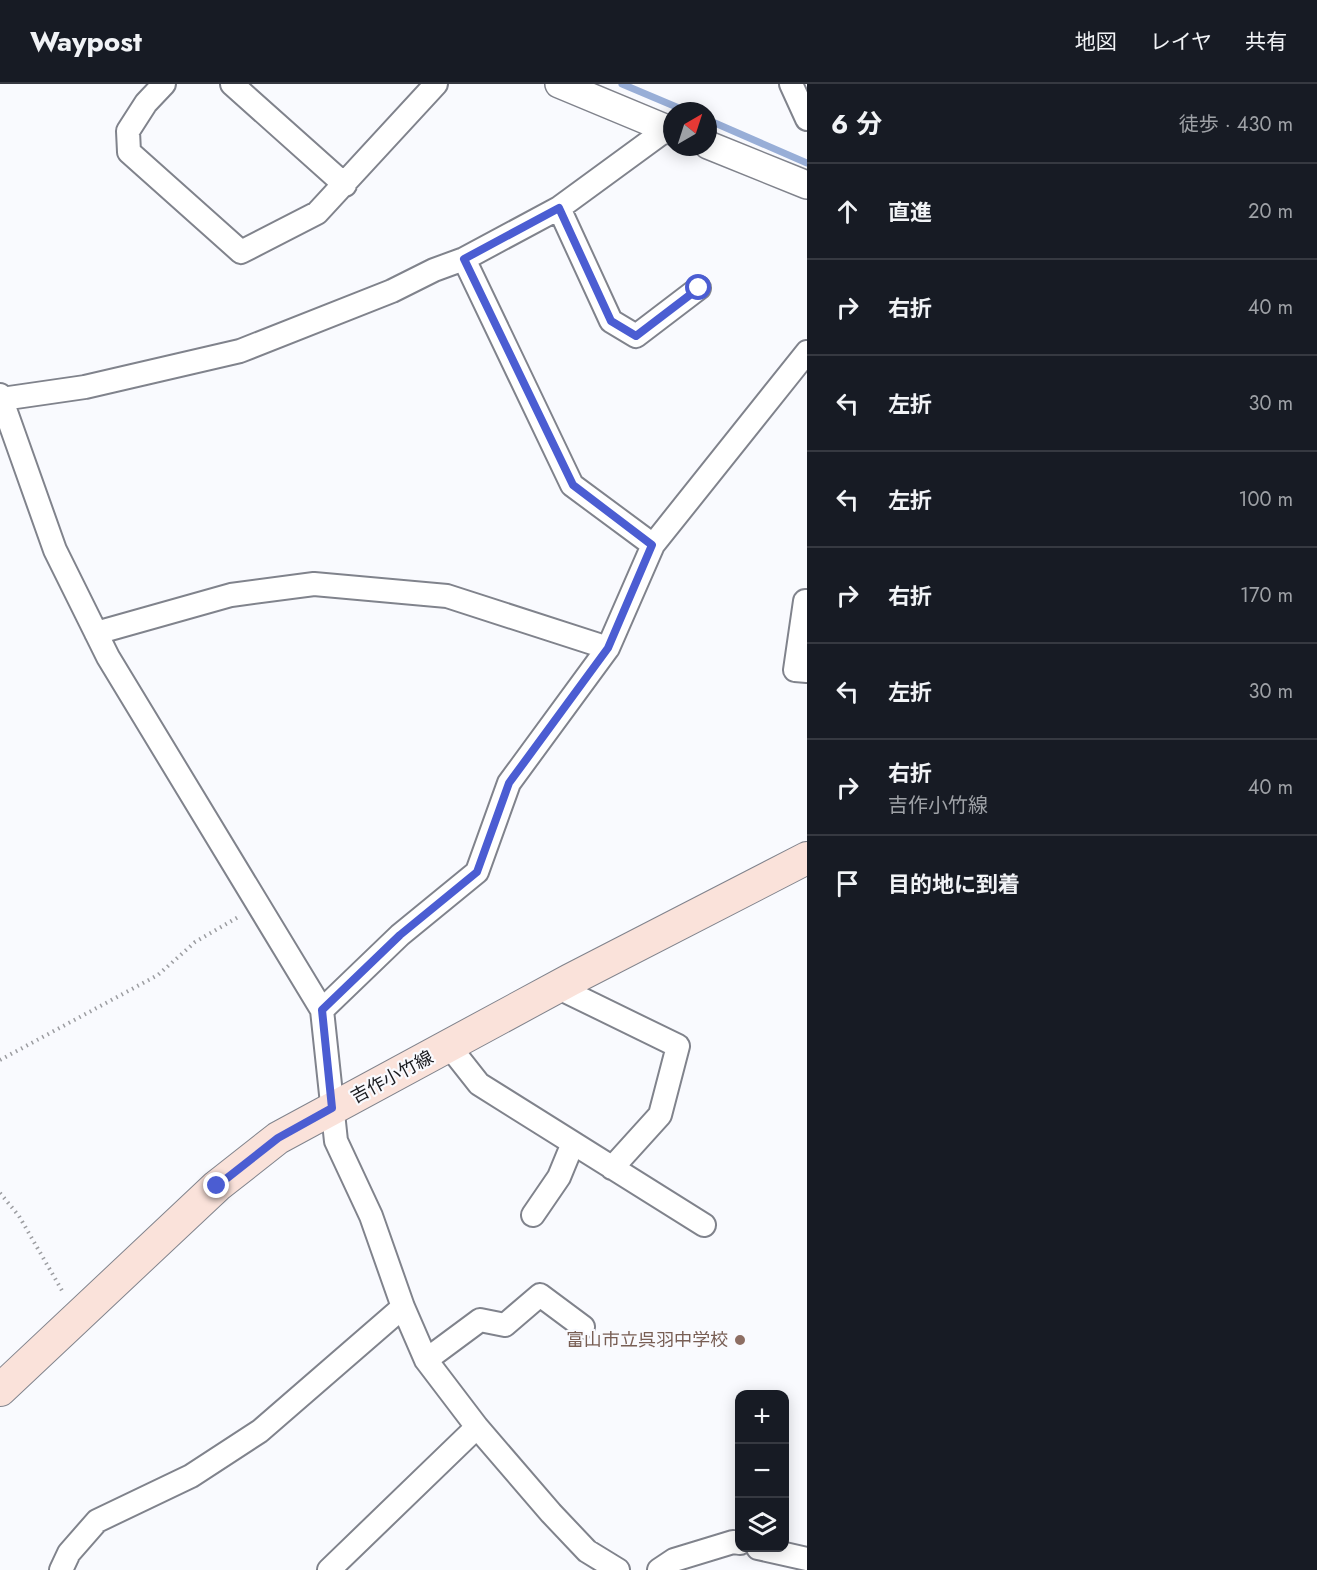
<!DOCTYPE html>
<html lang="ja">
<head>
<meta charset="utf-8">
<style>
	body { margin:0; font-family:Jost,"Noto Sans JP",sans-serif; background:#20242c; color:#f1f3f6 }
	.controls { position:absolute; right:18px; bottom:18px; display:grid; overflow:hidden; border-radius:12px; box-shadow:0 3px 15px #0003 }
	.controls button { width:54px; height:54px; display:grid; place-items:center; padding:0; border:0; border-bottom:2px solid #363941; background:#171b24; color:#f1f3f6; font:30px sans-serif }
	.compass { position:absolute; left:663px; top:18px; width:54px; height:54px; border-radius:50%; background:#171b24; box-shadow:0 3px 15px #0003; rotate:39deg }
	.stop { position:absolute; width:18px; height:18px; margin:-14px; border:4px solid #4b5dd2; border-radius:50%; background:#fff }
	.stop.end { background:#4b5dd2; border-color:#fff; box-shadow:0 2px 6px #0008 }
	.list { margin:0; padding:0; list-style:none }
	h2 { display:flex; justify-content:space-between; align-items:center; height:78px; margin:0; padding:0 24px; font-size:26px }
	h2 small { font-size:20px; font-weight:400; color:#9ea1a6 }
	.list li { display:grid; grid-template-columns:39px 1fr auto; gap:18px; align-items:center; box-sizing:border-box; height:96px; padding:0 24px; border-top:2px solid #363941 }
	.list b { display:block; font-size:22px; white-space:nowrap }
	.list p { margin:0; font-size:20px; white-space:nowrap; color:#9ea1a6 }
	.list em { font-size:20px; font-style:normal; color:#9ea1a6 }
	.icon { flex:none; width:33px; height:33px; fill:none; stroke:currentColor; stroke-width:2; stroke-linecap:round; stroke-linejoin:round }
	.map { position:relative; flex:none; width:807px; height:1486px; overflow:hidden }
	header { display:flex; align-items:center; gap:36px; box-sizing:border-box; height:84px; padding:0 30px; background:#171b24; border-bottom:2px solid #363941 }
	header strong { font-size:28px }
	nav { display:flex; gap:33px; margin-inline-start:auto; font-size:21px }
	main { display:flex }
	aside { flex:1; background:#171b24 }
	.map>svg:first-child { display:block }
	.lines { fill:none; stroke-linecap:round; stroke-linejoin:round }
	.stream { stroke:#98aed7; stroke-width:7 }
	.minor-casing { stroke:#80838c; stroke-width:26 }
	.tertiary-casing { stroke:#80838c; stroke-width:30 }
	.secondary-casing { stroke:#80838c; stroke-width:34 }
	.path { stroke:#9c9da1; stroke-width:4; stroke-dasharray:1.5 4.5; stroke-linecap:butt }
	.minor { stroke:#fff; stroke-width:22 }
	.tertiary { stroke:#fff; stroke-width:27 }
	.secondary { stroke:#fae2da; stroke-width:32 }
	.route { stroke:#4b5dd2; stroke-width:8 }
	.education-dot { fill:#8d6e63; stroke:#f9fafe; stroke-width:2 }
	.labels { text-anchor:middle; stroke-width:4.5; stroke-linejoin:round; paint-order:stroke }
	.street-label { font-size:18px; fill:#1a1b1f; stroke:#f9fafe }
	.education-label { font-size:18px; fill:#785e54; stroke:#f9fafe; text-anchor:end }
</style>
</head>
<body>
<header>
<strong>Waypost</strong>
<nav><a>地図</a><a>レイヤ</a><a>共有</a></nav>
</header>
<main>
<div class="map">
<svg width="807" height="1486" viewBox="0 0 807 1486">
	<rect width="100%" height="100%" fill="#f9fafe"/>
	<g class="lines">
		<!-- stream -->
		<path class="stream" d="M 622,0 L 686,27
			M 708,36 L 807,79"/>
		<defs>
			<path id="minor" d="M 164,0 L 146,19 L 128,47 L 129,68 L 241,168 L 317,129 L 436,0
				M 232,0 L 345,101
				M 791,0 L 807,35
				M 559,124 L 611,237 L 636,252 L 699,204
				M 464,175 L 572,401 L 653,461
				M 0,311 L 55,466 L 108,573 L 322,926 L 336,1057 L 371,1132 L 403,1223 L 426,1276 L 477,1343 L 551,1429 L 587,1467 L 618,1486
				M 0,317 L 2,315 L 85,303 L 240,267 L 392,207 L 434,186 L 464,175 L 559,124 L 667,45
				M 807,517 L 805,517 L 795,586 L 807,587
				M 96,549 L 231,511 L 314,500 L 447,512 L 608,564
				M 557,903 L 678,962 L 660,1031 L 612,1084
				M 322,926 L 400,851 L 477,788 L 509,699 L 608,564 L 653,461 L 807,268
				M 449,962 L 479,1000 L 704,1141
				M 533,1131 L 559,1093 L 573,1059
				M 426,1276 L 480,1236 L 505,1241 L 540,1211 L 583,1243
				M 758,1464 L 807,1475
				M 61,1486 L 69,1469 L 97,1437 L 191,1392 L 260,1347 L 403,1223
				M 329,1486 L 477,1343
				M 659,1486 L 674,1476 L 733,1458 L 740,1459"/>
			<path id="tertiary" d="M 559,0 L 672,47
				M 708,61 L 807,101"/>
			<path id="secondary" d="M 0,1306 L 217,1102 L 278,1054 L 570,896 L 807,774"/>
		</defs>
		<!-- minor casing -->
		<use href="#minor" class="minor-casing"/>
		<!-- tertiary casing -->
		<use href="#tertiary" class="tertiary-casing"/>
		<!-- secondary casing -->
		<use href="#secondary" class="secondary-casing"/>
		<!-- path -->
		<path class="path" d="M 0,976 L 158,891 L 195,858 L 240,832
			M 0,1109 L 19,1132 L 64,1210"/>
		<!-- minor -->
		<use href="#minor" class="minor"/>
		<!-- tertiary -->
		<use href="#tertiary" class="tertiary"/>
		<!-- secondary -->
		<use href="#secondary" class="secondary"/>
	</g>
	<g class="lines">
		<!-- route -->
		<path class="route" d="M 217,1102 L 278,1054 L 332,1024 L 322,926 L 400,851 L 477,788 L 509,699 L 608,564 L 652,461 L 573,401 L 464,175 L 559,124 L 611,237 L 636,252 L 699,204"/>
	</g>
	<!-- markers -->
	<circle class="education-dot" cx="740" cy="1256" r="6"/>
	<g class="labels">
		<!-- street labels -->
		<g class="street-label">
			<text transform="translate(392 993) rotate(-28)" y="6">吉作小竹線</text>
		</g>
		<!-- education labels -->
		<g class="education-label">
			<text x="728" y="1262">富山市立呉羽中学校</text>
		</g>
	</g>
</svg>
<div class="controls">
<button>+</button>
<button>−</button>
<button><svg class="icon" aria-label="layers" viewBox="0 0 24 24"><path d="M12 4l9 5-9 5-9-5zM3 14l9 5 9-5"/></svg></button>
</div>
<svg class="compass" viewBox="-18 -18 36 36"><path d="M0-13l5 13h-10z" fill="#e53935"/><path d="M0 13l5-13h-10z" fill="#9ea1a6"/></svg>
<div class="stop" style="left:699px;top:204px"></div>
<div class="stop end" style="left:217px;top:1102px"></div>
</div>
<aside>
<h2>6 分<small>徒歩 · 430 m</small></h2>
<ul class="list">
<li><svg class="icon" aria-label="ahead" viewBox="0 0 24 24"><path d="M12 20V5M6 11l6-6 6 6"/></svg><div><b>直進</b></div><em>20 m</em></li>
<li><svg class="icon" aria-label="right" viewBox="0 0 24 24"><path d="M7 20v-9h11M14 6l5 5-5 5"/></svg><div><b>右折</b></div><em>40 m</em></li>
<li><svg class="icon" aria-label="left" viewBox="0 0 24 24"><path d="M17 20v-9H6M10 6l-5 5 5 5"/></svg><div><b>左折</b></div><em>30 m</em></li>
<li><svg class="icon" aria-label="left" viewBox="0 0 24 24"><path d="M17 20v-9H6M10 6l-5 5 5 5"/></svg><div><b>左折</b></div><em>100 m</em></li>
<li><svg class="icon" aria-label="right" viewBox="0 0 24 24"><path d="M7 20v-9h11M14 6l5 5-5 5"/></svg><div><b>右折</b></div><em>170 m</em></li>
<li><svg class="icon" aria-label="left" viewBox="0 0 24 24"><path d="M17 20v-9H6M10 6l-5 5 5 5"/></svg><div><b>左折</b></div><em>30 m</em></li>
<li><svg class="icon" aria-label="right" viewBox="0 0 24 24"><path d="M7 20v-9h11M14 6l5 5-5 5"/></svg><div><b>右折</b><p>吉作小竹線</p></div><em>40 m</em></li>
<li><svg class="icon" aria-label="arrive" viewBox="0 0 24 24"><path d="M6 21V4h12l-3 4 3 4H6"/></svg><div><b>目的地に到着</b></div></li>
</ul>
</aside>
</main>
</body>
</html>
